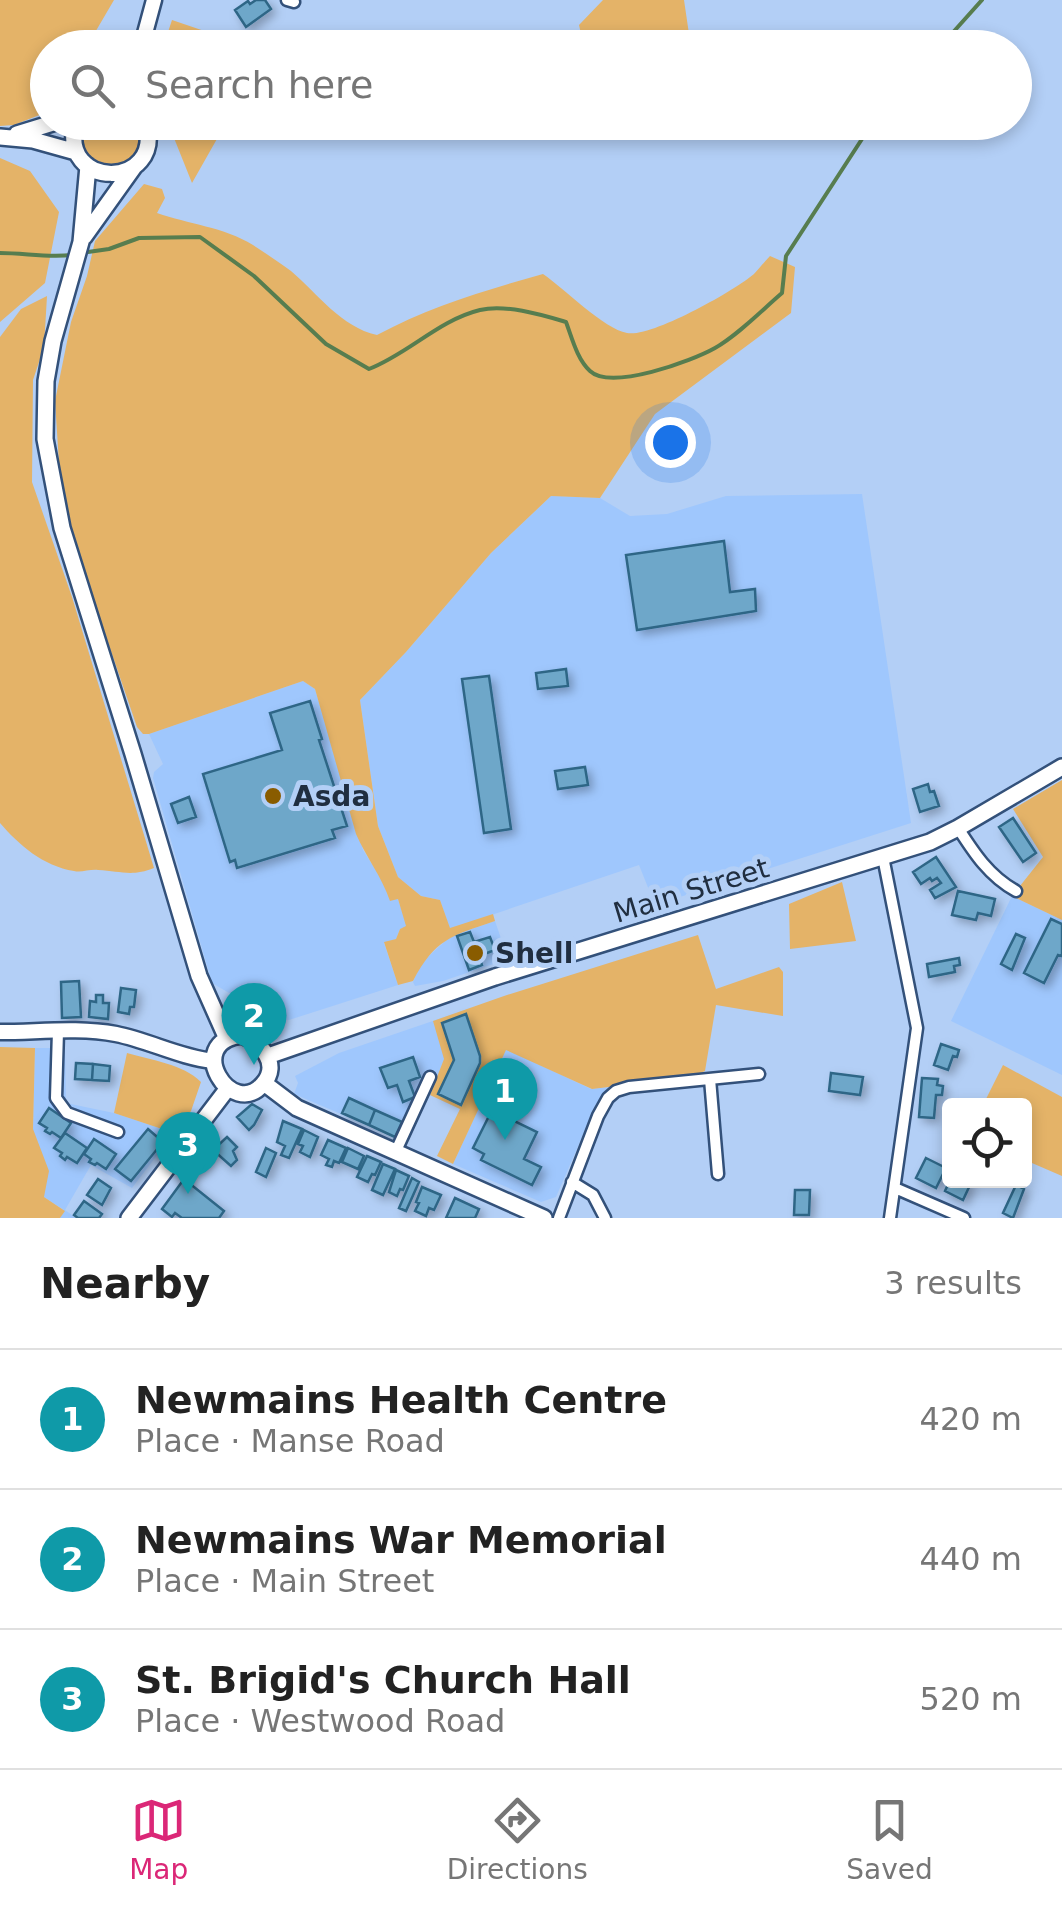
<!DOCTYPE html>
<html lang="en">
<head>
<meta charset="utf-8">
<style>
	body { margin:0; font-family:"DejaVu Sans",sans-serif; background:#f6f6f6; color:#222 }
	.controls { position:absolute; right:30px; bottom:30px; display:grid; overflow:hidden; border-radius:10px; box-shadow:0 5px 15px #0003 }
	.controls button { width:90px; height:90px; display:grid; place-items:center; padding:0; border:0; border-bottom:2px solid #e0e0e0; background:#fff; color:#222; font:50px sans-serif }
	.you { position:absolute; left:670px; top:442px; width:35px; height:35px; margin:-25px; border:8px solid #fff; border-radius:50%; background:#1a73e8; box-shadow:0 0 0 15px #1a73e833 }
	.badge { display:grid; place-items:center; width:65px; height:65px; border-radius:50%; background:#db2777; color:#fff; font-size:32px; font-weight:700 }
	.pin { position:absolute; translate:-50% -82px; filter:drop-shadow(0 2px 5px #0008) }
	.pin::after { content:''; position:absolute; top:52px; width:35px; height:30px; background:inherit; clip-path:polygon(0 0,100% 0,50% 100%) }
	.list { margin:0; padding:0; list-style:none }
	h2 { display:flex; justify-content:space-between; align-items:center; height:130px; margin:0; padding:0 40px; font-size:42px }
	h2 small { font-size:32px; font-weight:400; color:#767676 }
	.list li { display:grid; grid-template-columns:65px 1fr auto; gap:30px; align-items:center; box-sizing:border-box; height:140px; padding:0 40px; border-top:2px solid #e0e0e0 }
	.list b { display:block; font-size:38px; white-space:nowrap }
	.list p { margin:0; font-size:32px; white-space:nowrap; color:#767676 }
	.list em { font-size:32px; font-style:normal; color:#767676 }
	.icon { flex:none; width:55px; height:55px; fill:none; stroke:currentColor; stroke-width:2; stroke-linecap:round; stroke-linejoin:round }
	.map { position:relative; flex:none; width:1062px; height:1218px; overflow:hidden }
	.search { position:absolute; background:#fff; box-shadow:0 5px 15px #0003; left:30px; right:30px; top:30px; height:110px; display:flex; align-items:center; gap:25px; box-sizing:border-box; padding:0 35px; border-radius:55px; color:#767676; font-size:38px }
	.sheet { height:550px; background:#fff }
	nav { display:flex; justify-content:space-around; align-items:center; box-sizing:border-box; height:140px; border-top:2px solid #e0e0e0; background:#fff; font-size:28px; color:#767676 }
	nav a { display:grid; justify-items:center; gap:5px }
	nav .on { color:#db2777 }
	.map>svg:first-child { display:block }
	.built { fill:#9fc7fd }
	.green { fill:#e4b368 }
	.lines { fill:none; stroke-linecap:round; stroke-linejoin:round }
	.stream { stroke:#577d4f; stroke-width:4 }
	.building { fill:#6ea7c9; stroke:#2e6686; stroke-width:2.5; filter:url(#shadow) }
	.street-casing { stroke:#33517a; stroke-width:15 }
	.secondary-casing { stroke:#33517a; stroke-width:19 }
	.primary-casing { stroke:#33517a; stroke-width:20 }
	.street { stroke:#fff; stroke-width:10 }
	.secondary { stroke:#fff; stroke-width:14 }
	.primary { stroke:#fff; stroke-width:15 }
	.poi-dot { fill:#895c00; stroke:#b3cff6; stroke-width:4 }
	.labels { text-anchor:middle; stroke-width:10; stroke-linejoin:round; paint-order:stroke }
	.poi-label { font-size:28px; font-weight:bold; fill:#202e40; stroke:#b3cff6; text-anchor:start }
	.street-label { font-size:28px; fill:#202e40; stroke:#b3cff6 }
</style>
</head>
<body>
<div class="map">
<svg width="1062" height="1218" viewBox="0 0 1062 1218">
	<defs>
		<filter id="shadow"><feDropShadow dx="4.5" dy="4.5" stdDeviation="5" flood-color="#0004"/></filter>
	</defs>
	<rect width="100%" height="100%" fill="#b3cff6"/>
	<!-- built -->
	<path class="built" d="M 862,494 L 911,823 L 655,905 L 639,865 L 450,929 L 440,900 L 421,896 L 398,877 L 378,826 L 360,700 L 406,652 L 491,553 L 551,496 L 600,498 L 630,516 L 667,514 L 726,496 Z
		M 303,681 L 315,689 L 363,850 L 384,883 L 390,900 L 398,899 L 407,927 L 400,929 L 396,939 L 384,943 L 398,985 L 289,1020 L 277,1021 L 212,983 L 153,778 L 154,772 L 163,764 L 149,734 Z
		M 1012,896 L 1062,920 L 1062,1075 L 951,1021 Z
		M 495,921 L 508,959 L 443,981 L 415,986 L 413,982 L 421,963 L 451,936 Z
		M 468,1009 L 460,1109 L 430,1095 L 407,1142 L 294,1094 L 298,1083 L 295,1076 L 339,1053 Z
		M 35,1048 L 65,1048 L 66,1103 L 114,1113 L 174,1133 L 132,1188 L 91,1165 L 65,1210 L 76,1218 L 60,1218 L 64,1210 L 44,1197 L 33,1129 Z
		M 506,1049 L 591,1089 L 610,1087 L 596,1105 L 556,1197 L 541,1202 L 453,1164 Z"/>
	<!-- green -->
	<path class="green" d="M 0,0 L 114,0 L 90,41 L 97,47 L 48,48 L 47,112 L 14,125 L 0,126 Z
		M 603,0 L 684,0 L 689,34 L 681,47 L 584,47 L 579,25 Z
		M 172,20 L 219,36 L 219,47 L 163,47 Z
		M 138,122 C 163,178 61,183 86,123 Z
		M 168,123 L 226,123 L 192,183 Z
		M 0,158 L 30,171 L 59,212 L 45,283 L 0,322 Z
		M 144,184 L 162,189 L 165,198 L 157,213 C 188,224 224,227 253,245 C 265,253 279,262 291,271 C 318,294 341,327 377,335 C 429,307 486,290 543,274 C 565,289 604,329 627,333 C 651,338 734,291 754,274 C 759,269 764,262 770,256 L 795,267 L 791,313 L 655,414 L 600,498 L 551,496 L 491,553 L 406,652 L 360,700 L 378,826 L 398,877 L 421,896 L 440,900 L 450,928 L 493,914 L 495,921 C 451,936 435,939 413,981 L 398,985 L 384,942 L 396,939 L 400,929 L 406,926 L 398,899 L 390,901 C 382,877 366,857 356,834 L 315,689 L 303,681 L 149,734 L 143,734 L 137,727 L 79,558 L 67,509 L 59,463 L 55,401 L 71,322 L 87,276 L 95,241 Z
		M 47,296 L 44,347 L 33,380 L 32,482 L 72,597 L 154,868 C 132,877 120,871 98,870 C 90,869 81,873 74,871 C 43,866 19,845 0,823 L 0,337 L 21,309 Z
		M 1062,780 L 1062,920 L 1012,896 L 1043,857 L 1013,809 Z
		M 842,882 L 856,941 L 790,949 L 789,904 Z
		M 698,935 L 716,989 L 779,967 L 783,972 L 783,1016 L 716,1005 L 705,1071 L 692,1077 L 592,1089 L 506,1050 L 453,1164 L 437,1156 L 460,1109 L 430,1095 L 444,1059 L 433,1021 L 504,996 Z
		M 0,1047 L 35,1048 L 33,1129 L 49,1171 L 44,1197 L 65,1211 L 60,1218 L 0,1218 Z
		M 127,1053 C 151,1060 183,1064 201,1082 L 191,1111 L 174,1133 L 114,1113 Z
		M 1003,1065 L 1062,1097 L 1062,1176 L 1025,1160 L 1024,1106 L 983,1105 Z"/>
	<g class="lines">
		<!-- stream -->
		<path class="stream" d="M 939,48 L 982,0
			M 0,253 C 25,253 47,258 72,255
			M 81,253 L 109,249 L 139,238 L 200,237 L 254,276 L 326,344 L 369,369 C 408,354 439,320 480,310 C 506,304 542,315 566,322 C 572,338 577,359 590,371 C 611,391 692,361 715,348 C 739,334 761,311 782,293 L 786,256 L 873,122"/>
	</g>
	<!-- building -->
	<path class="building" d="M 256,0 L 265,0 L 271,9 L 246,27 L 235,10 L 248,1 L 250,4 Z
		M 724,541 L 730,592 L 755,589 L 756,611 L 637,630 L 626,555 Z
		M 566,669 L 568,686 L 538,689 L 536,673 Z
		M 489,676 L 511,829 L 484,833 L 462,679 Z
		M 310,701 L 322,739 L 319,740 L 347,826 L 332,830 L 335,838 L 237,868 L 235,860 L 230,862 L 203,774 L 282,750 L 270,713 Z
		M 585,767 L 588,785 L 558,789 L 555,771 Z
		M 928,784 L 930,792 L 934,791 L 939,806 L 920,812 L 913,789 Z
		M 189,797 L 196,817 L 178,823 L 171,804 Z
		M 1013,818 L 1036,853 L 1023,862 L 999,827 Z
		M 936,857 L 956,887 L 935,898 L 930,890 L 941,883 L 937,878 L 932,881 L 930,878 L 921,884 L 913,872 Z
		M 958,891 L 995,899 L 991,916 L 978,913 L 976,920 L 952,915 Z
		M 1051,919 L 1062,924 L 1062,954 L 1061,956 L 1058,955 L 1044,983 L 1024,973 Z
		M 470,932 L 474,942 L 490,937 L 495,950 L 479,956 L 482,965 L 469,970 L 457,936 Z
		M 1016,934 L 1025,938 L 1012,970 L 1001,964 Z
		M 959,958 L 960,965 L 954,966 L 955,972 L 929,977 L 927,964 Z
		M 79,981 L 81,1017 L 62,1018 L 61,982 Z
		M 121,988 L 136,990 L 134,1007 L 130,1007 L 129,1014 L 118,1012 Z
		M 96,995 L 103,995 L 103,1003 L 109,1003 L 108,1019 L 89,1017 L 90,1001 L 96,1002 Z
		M 466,1014 L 480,1056 L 480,1063 L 461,1105 L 438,1094 L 454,1060 L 442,1023 Z
		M 941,1044 L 959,1050 L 957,1057 L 953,1056 L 948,1070 L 934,1065 Z
		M 413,1057 L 420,1077 L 409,1081 L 415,1097 L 403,1102 L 397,1085 L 388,1088 L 380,1068 Z
		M 76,1063 L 93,1064 L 92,1080 L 75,1079 Z
		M 93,1064 L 110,1066 L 109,1081 L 92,1080 Z
		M 831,1073 L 863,1077 L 860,1095 L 829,1091 Z
		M 922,1078 L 938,1079 L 937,1085 L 943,1086 L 942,1095 L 936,1095 L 934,1118 L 919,1117 Z
		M 500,1094 L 513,1101 L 511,1104 L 517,1107 L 510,1119 L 537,1132 L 524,1159 L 541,1167 L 532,1185 L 481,1160 L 484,1154 L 473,1148 Z
		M 349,1098 L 375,1110 L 369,1125 L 342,1113 Z
		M 252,1104 L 262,1110 L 254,1125 L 249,1130 L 237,1117 Z
		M 49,1108 L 71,1123 L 61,1138 L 52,1132 L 50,1134 L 45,1131 L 47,1128 L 39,1123 Z
		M 375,1110 L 402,1122 L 395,1137 L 369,1125 Z
		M 283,1121 L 302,1129 L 289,1158 L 281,1155 L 285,1146 L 277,1142 Z
		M 148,1129 L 163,1142 L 131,1181 L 115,1169 Z
		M 304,1130 L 318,1137 L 310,1157 L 300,1152 L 303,1146 L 298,1144 Z
		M 65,1133 L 87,1148 L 77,1163 L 67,1157 L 65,1160 L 60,1156 L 62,1153 L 54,1148 Z
		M 227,1137 L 237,1147 L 233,1151 L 237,1160 L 231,1166 L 213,1150 Z
		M 94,1139 L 116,1154 L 106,1169 L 97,1163 L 95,1165 L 89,1162 L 91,1159 L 84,1154 Z
		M 328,1140 L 346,1148 L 339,1163 L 334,1161 L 332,1167 L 326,1165 L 329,1159 L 321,1155 Z
		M 266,1148 L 276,1153 L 266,1177 L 256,1172 Z
		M 348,1148 L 364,1156 L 358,1169 L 342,1162 Z
		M 367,1156 L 381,1162 L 375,1175 L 372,1174 L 368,1182 L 357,1177 Z
		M 926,1158 L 946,1168 L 936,1188 L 916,1178 Z
		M 383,1164 L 395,1169 L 383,1195 L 372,1190 Z
		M 396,1170 L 409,1176 L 403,1190 L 400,1189 L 397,1196 L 389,1192 Z
		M 412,1178 L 419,1182 L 406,1211 L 399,1208 Z
		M 98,1179 L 111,1188 L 102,1205 L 87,1195 Z
		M 184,1179 L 224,1211 L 219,1218 L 182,1218 L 175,1213 L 172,1217 L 162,1209 Z
		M 950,1180 L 967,1180 L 966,1183 L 970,1185 L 963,1200 L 945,1191 Z
		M 1016,1185 L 1024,1189 L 1013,1218 L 1003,1213 Z
		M 422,1187 L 441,1195 L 434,1210 L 429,1208 L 426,1216 L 415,1211 L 419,1203 L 416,1202 Z
		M 795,1190 L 810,1190 L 809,1215 L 794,1215 Z
		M 455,1198 L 479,1209 L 475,1218 L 446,1218 Z
		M 84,1201 L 102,1214 L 99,1218 L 78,1218 L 74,1215 Z"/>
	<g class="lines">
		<defs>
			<path id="street" d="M 287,0 L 294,2
				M 958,828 C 974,853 989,876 1016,891
				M 883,857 L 917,1028 L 890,1218
				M 58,1031 L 56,1098 L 67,1113 L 118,1132
				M 710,1079 L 718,1174
				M 395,1153 L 430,1077
				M 572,1182 L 593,1195 L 605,1218
				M 895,1188 L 964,1218
				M 559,1218 L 598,1116 L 608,1098 L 616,1091 L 629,1087 L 759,1074"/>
			<path id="secondary" d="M 141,48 L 154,0
				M 0,1032 C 39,1032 78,1027 116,1034 C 150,1041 179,1057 213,1061"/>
			<path id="primary" d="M 76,122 C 57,190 165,191 146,122
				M 17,134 L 56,122
				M 0,137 L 33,140 L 76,152
				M 88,166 L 81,242 L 53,341 L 46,381 L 45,439 L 62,528 L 133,754 L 199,976 L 227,1039
				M 84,237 L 134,167
				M 242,1035 C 261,1043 281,1064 263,1084 C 232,1121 182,1042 242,1035 Z
				M 268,1056 L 495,977 L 930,842 L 958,828 L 1062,767
				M 264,1083 L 297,1108 L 544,1218
				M 129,1218 L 228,1088"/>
		</defs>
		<!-- street casing -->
		<use href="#street" class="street-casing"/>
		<!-- secondary casing -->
		<use href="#secondary" class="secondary-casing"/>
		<!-- primary casing -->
		<use href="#primary" class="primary-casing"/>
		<!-- street -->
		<use href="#street" class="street"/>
		<!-- secondary -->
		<use href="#secondary" class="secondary"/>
		<!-- primary -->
		<use href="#primary" class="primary"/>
	</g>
	<!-- markers -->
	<g class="poi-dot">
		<circle cx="273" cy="796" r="10"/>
		<circle cx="475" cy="953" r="10"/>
	</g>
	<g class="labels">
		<!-- poi labels -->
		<g class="poi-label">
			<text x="293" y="806">Asda</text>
			<text x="495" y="963">Shell</text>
		</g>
		<!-- street labels -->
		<g class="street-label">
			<text transform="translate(691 890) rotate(-17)" y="10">Main Street</text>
		</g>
	</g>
</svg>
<div class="controls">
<button><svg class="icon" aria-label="locate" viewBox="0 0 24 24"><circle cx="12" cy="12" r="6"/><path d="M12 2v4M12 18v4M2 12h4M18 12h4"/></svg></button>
</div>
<div class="you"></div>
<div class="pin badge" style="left:505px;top:1140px;background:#0f9aa8">1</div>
<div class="pin badge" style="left:254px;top:1065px;background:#0f9aa8">2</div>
<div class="pin badge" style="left:188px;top:1194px;background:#0f9aa8">3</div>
<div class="search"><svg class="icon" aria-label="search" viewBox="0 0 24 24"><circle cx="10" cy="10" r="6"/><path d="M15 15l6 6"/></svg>Search here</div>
</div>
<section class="sheet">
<h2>Nearby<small>3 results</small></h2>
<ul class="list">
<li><span class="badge" style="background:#0f9aa8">1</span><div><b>Newmains Health Centre</b><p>Place · Manse Road</p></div><em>420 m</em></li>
<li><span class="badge" style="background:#0f9aa8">2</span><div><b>Newmains War Memorial</b><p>Place · Main Street</p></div><em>440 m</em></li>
<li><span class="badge" style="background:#0f9aa8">3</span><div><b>St. Brigid's Church Hall</b><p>Place · Westwood Road</p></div><em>520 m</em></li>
</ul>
</section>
<nav>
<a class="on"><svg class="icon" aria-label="map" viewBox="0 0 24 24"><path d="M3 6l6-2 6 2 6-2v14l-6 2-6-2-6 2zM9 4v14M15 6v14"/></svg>Map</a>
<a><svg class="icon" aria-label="directions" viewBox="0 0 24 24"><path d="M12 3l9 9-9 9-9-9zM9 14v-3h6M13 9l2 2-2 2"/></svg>Directions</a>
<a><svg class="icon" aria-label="saved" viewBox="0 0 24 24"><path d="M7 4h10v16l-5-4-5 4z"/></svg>Saved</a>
</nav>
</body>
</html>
